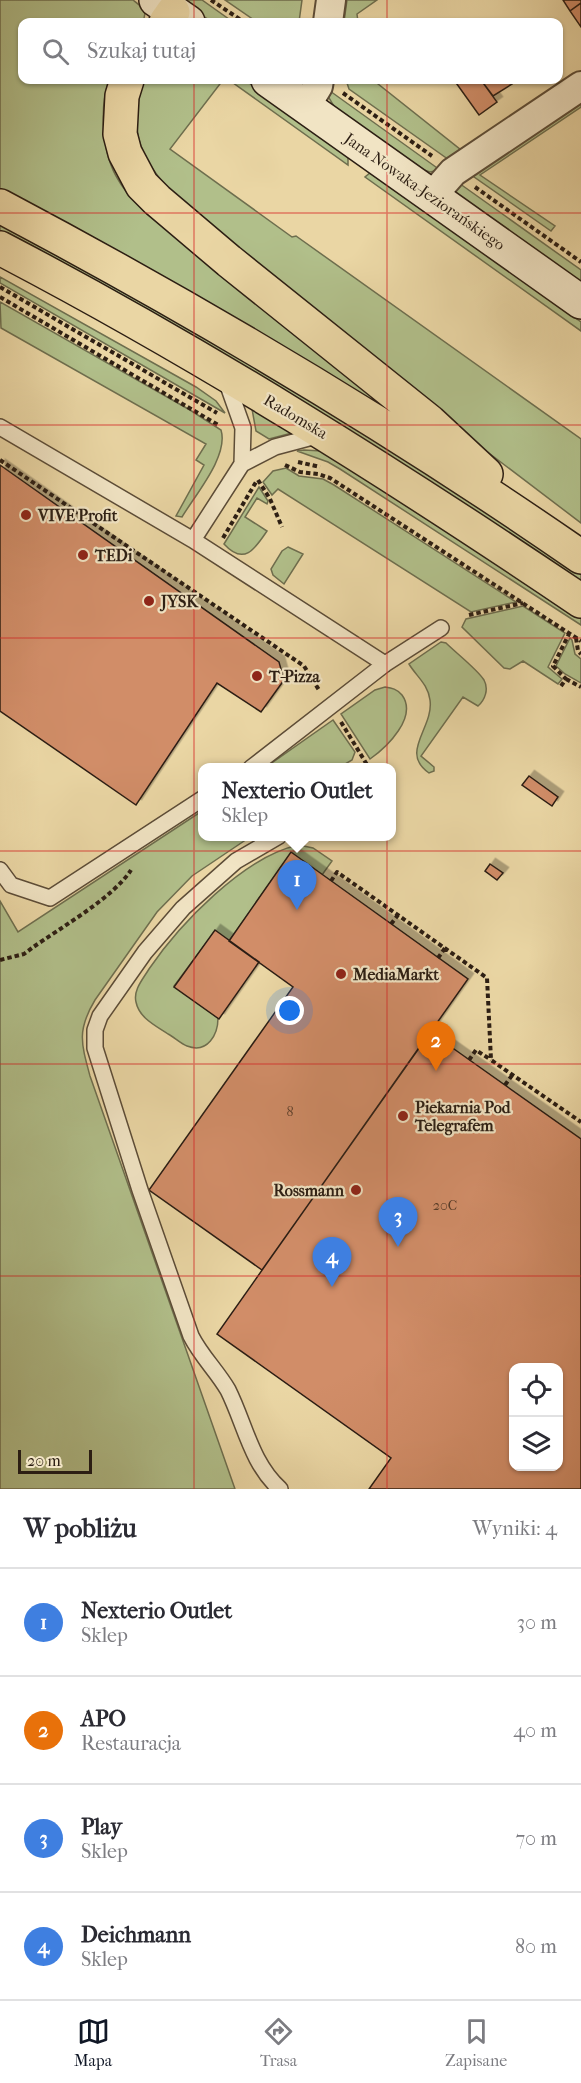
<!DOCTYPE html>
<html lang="pl">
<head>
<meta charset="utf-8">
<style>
	body { margin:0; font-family:"IM FELL French Canon",serif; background:#f2f2f3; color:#2b2b33 }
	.controls { position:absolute; right:18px; bottom:18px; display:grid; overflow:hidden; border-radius:12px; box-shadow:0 2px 4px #0004 }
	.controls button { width:54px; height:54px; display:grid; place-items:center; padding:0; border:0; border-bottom:2px solid #e1e1e2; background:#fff; color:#2b2b33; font:30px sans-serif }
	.scale { position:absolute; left:18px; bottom:15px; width:74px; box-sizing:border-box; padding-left:6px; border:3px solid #2c1e13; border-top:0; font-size:16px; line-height:21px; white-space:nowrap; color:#2c1e13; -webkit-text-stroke:4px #f1e4c4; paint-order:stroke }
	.you { position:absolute; left:290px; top:1011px; width:21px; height:21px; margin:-15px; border:4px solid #fff; border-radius:50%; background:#1a73e8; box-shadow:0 0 0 9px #1a73e833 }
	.badge { display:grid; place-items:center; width:39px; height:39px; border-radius:50%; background:#111827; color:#fff; font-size:20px; font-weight:700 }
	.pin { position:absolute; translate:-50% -50px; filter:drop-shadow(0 2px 3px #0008) }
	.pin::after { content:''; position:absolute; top:32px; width:21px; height:18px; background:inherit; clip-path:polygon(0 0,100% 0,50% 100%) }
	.popup { position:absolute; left:198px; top:763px; width:198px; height:78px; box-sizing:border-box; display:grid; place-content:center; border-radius:12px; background:#fff; filter:drop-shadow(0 2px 4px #0005); font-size:20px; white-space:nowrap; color:#7c7c81 }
	.popup b { font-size:22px; color:#2b2b33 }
	.popup::after { content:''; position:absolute; left:50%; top:100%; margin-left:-12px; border:12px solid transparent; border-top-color:#fff }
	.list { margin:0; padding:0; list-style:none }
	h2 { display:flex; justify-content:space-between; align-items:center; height:78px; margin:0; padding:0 24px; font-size:26px }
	h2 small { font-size:20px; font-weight:400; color:#7c7c81 }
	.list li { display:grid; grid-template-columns:39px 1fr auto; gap:18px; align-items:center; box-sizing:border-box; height:108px; padding:0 24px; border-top:2px solid #e1e1e2 }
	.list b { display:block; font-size:22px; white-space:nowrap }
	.list p { margin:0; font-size:20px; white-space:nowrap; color:#7c7c81 }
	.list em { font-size:20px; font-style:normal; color:#7c7c81 }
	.icon { flex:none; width:33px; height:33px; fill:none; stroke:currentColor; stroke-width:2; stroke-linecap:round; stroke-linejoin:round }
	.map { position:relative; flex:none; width:581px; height:1489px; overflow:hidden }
	.search { position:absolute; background:#fff; box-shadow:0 2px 4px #0004; left:18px; right:18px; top:18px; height:66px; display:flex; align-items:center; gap:15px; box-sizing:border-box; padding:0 21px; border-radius:12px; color:#7c7c81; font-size:22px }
	.sheet { height:510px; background:#fff }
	nav { display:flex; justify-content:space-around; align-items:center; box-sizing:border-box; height:84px; border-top:2px solid #e1e1e2; background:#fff; font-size:16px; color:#7c7c81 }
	nav a { display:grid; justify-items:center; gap:3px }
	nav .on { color:#111827 }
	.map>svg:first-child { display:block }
	.grass { fill:#b1bf8a; stroke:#6e6e4e; stroke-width:1.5 }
	.building { fill:#d18d68; stroke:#2c1e13; stroke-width:1.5; fill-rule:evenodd; filter:url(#shadow) }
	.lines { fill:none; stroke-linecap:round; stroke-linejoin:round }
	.lane-casing { stroke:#5c4c37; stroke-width:18 }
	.street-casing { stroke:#5c4c37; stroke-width:32 }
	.secondary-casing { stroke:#2c1e13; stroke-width:36 }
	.primary-casing { stroke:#2c1e13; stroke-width:36 }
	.path { stroke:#2c1e13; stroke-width:4; stroke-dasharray:4.5 3; stroke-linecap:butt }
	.lane { stroke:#f1e4c4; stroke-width:15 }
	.street { stroke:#f1e4c4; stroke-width:28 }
	.secondary { stroke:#f1e4c4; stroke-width:33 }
	.primary { stroke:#ead6a4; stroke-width:33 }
	.grid { fill:none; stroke:#d62828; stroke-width:1.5; stroke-opacity:0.55 }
	.poi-dot { fill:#8f2418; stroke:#f1e4c4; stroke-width:2 }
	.labels { text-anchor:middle; stroke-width:4.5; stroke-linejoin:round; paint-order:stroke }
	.number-label { font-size:14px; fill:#553a28 }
	.street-label { font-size:16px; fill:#2c1e13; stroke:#f1e4c4 }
	.poi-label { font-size:16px; font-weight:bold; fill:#2c1e13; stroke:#f1e4c4; text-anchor:start }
</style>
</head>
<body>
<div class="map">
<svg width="581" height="1489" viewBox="0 0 581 1489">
	<defs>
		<filter id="shadow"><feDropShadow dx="5.5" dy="-5.5" stdDeviation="0" flood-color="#0004"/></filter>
	</defs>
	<rect width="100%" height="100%" fill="#ead6a4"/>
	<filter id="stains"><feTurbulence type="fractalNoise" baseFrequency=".00333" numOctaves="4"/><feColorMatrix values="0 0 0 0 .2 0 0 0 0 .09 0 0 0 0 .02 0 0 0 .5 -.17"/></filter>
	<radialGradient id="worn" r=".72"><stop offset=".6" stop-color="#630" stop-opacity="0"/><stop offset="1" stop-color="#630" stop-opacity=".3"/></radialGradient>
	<!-- grass -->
	<path class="grass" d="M 0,0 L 133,0 C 142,7 149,11 142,22 L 22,22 L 22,80 L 109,80 C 99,109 102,155 119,181 C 126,193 137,204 147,214 L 415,427 C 279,344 143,260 0,189 Z
		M 180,0 L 202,0 L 233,22 L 212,22 Z
		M 225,0 L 302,0 L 299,22 L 257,22 Z
		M 347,0 L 377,0 L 357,14 L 358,22 L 344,22 Z
		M 144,80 L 223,80 L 170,149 L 292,237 L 296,236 L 581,439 L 581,523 L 423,403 L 168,188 C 136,153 129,124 144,80 Z
		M 229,80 L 245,80 L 348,155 L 348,165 Z
		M 346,80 L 373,80 L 461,150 L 452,162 L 349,89 Z
		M 330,91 L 440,170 L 430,172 L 424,170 L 335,108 L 329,98 Z
		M 581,96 L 581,107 L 480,175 L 555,226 L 551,231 L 467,172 Z
		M 370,173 L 581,322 L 581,331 L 365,177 Z
		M 456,181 L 581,270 L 581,282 L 457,195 L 455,191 Z
		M 0,223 L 225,347 L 456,491 L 581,575 L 581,586 L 0,235 Z
		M 0,277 L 196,387 L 216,401 L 225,413 L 0,283 Z
		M 0,302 L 190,410 L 221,430 C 229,456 195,495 182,517 L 176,516 L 204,465 L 196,460 L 206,444 L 1,328 Z
		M 252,409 L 292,433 L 269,439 L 256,431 Z
		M 304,450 L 322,451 L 581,617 L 581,625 L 340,469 L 328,462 L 297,451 Z
		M 286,468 L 299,476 L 323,479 L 334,485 L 516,602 L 471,612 L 278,489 L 272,495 L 263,482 L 273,471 Z
		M 259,487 L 268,501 L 267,504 L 257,498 L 245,517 L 267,531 C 255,549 244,566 224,544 Z
		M 288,547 L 303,554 L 284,584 L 273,575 L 271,569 L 282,551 Z
		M 523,606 L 565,633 L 548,667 L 562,679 L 558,684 L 523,661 L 510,669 L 504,668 L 462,627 L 466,619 Z
		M 570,638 L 572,640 L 575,654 L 581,659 L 581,683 L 565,674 L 556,666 Z
		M 441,642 L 446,643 C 455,652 478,670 484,680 C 489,689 485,700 478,706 L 463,697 L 421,756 L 434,767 L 434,771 L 429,773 C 399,752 434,728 430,700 C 428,684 416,676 409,664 Z
		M 385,687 C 392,688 397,689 402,695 C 418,717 387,747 370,759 L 341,714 L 375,690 Z
		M 333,720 L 355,752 L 352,760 L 340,767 L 266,767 Z
		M 202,811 L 202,836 L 250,837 L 192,876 L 157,912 L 95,1000 C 77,1030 81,1043 90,1076 L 235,1489 L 0,1489 L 0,901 L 18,932 Z
		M 299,845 L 313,848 L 332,861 L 322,875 L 291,853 L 229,941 L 215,931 L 174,986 L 218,1018 C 218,1034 208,1054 187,1046 C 181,1044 174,1037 168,1034 C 156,1026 139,1018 136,1002 C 133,990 143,979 149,969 C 179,925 244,856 299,845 Z"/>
	<!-- building -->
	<path class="building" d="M 563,0 L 581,0 L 581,3 L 570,11 Z
		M 581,3 L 581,27 L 570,11 Z
		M 454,80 L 481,80 L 497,102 L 479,115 Z
		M 481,80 L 509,80 L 512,84 L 493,96 Z
		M 0,465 L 279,662 L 284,680 L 261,712 L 217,683 L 136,805 L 0,711 Z
		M 529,776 L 558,797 L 552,806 L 522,785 Z
		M 291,852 L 468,979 L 262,1270 L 149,1190 L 293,987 L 229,941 Z
		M 490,864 L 503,873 L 497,880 L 485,871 Z
		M 215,930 L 259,962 L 219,1019 L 174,987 Z
		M 430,1032 L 581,1139 L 581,1489 L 369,1489 L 391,1458 L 217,1334 ZM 514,1368 L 558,1368 L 558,1466 L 514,1466 Z"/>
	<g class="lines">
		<defs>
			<path id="lane" d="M 226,380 L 243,428 L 242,464
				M 0,427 L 193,540 L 385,664
				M 193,540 L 242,464 L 275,447 L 320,435
				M 251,768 L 385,664 L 441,628
				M 279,836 L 236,861 L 183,908 L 145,952 L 100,1016 L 95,1030 L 95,1048 L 140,1190 L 191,1336 C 201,1356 217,1371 228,1390 C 245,1424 251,1463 280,1489
				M 0,870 L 11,885 L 50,898 L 202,799"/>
			<path id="street" d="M 328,22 L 331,0
				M 306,106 L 318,86 L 319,80
				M 432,196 L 453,172 L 581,86"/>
			<path id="secondary" d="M 156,0 L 188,22
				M 268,80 L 581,302"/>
			<path id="primary" d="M 166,22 L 173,12
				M 127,80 L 122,96 L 120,134 L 125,153 L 142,185 L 157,200 L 229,261 L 430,422 L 486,474
				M 0,206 C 200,312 395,428 581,557
				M 0,248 C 201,353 393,474 581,601"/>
		</defs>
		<!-- lane casing -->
		<use href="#lane" class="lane-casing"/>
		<!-- street casing -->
		<use href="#street" class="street-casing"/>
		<!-- secondary casing -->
		<use href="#secondary" class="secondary-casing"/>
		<!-- primary casing -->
		<use href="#primary" class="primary-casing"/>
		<!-- path -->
		<path class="path" d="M 211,0 L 244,22
			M 343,93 L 432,156
			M 475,187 L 581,262
			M 0,287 L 217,413
			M 0,297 L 220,426
			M 0,460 L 304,666 L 319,690
			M 298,462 L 320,467
			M 285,465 L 300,472 L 318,474 L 330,478 L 581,641
			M 258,480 L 270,499 L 282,527
			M 223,538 L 256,482
			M 469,615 L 523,603
			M 576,638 L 578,651 L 581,654
			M 566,679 L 581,687
			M 561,686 L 566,679 L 553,666 L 569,634
			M 341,722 L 369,768
			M 331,881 L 337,872 L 487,978 L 491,1060 L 581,1122
			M 391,924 L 398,915
			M 438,958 L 445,948
			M 0,960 L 24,954 L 32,948 C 60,928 113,898 131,870
			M 469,1060 L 476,1050 L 491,1060
			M 505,1085 L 513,1074"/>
		<!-- lane -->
		<use href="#lane" class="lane"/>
		<!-- street -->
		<use href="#street" class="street"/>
		<!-- secondary -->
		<use href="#secondary" class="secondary"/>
		<!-- primary -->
		<use href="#primary" class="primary"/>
	</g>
	<!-- grid -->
	<path class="grid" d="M 194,0 L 194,22M 387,0 L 387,22M 194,80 L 194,1489M 387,80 L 387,1489M 0,213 L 581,213M 0,425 L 581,425M 0,638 L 581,638M 0,851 L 581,851M 0,1064 L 581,1064M 0,1276 L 581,1276"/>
	<!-- markers -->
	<g class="poi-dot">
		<circle cx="26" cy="515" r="6"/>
		<circle cx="83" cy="555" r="6"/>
		<circle cx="149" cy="601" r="6"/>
		<circle cx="257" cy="676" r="6"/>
		<circle cx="341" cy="974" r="6"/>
		<circle cx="403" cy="1116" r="6"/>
		<circle cx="356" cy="1190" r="6"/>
	</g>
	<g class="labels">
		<!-- number labels -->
		<g class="number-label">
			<text x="290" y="1116">8</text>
			<text x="445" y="1210">20C</text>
		</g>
		<!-- street labels -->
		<g class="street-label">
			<text transform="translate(425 191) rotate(35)" y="6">Jana Nowaka-Jeziorańskiego</text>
			<text transform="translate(296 416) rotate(31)" y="6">Radomska</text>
		</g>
		<!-- poi labels -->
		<g class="poi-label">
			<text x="38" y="521">VIVE Profit</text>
			<text x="95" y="561">TEDi</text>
			<text x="161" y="607">JYSK</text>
			<text x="269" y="682">T-Pizza</text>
			<text x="353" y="980">MediaMarkt</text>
			<text x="415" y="1113">Piekarnia Pod<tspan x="415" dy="18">Telegrafem</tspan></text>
			<text x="344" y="1196" text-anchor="end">Rossmann</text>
		</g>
	</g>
	<rect width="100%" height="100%" filter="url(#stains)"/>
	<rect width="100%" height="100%" fill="url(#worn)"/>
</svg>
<div class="controls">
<button><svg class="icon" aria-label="locate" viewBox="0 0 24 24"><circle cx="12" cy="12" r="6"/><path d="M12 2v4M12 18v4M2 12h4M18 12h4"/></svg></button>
<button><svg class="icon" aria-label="layers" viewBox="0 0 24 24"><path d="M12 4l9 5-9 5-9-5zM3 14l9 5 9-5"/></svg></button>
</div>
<div class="scale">20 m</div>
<div class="you"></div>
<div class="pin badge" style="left:297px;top:910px;background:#3f7fe0">1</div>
<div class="popup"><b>Nexterio Outlet</b>Sklep</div>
<div class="pin badge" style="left:436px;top:1071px;background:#e8710a">2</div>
<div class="pin badge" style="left:398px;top:1247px;background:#3f7fe0">3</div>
<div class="pin badge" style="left:332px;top:1287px;background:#3f7fe0">4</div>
<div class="search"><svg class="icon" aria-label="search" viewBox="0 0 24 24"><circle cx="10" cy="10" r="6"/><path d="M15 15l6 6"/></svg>Szukaj tutaj</div>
</div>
<section class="sheet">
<h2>W pobliżu<small>Wyniki: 4</small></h2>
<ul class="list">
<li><span class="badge" style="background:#3f7fe0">1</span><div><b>Nexterio Outlet</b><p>Sklep</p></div><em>30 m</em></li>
<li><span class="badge" style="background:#e8710a">2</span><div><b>APO</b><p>Restauracja</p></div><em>40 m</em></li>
<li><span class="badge" style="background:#3f7fe0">3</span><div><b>Play</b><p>Sklep</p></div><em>70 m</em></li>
<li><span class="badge" style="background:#3f7fe0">4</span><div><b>Deichmann</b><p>Sklep</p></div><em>80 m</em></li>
</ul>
</section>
<nav>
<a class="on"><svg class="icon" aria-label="map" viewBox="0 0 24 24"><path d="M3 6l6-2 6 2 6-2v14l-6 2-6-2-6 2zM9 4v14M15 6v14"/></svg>Mapa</a>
<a><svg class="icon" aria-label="directions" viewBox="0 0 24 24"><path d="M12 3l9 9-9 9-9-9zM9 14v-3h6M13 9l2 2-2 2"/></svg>Trasa</a>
<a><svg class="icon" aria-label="saved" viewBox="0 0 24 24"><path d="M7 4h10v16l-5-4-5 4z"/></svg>Zapisane</a>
</nav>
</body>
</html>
